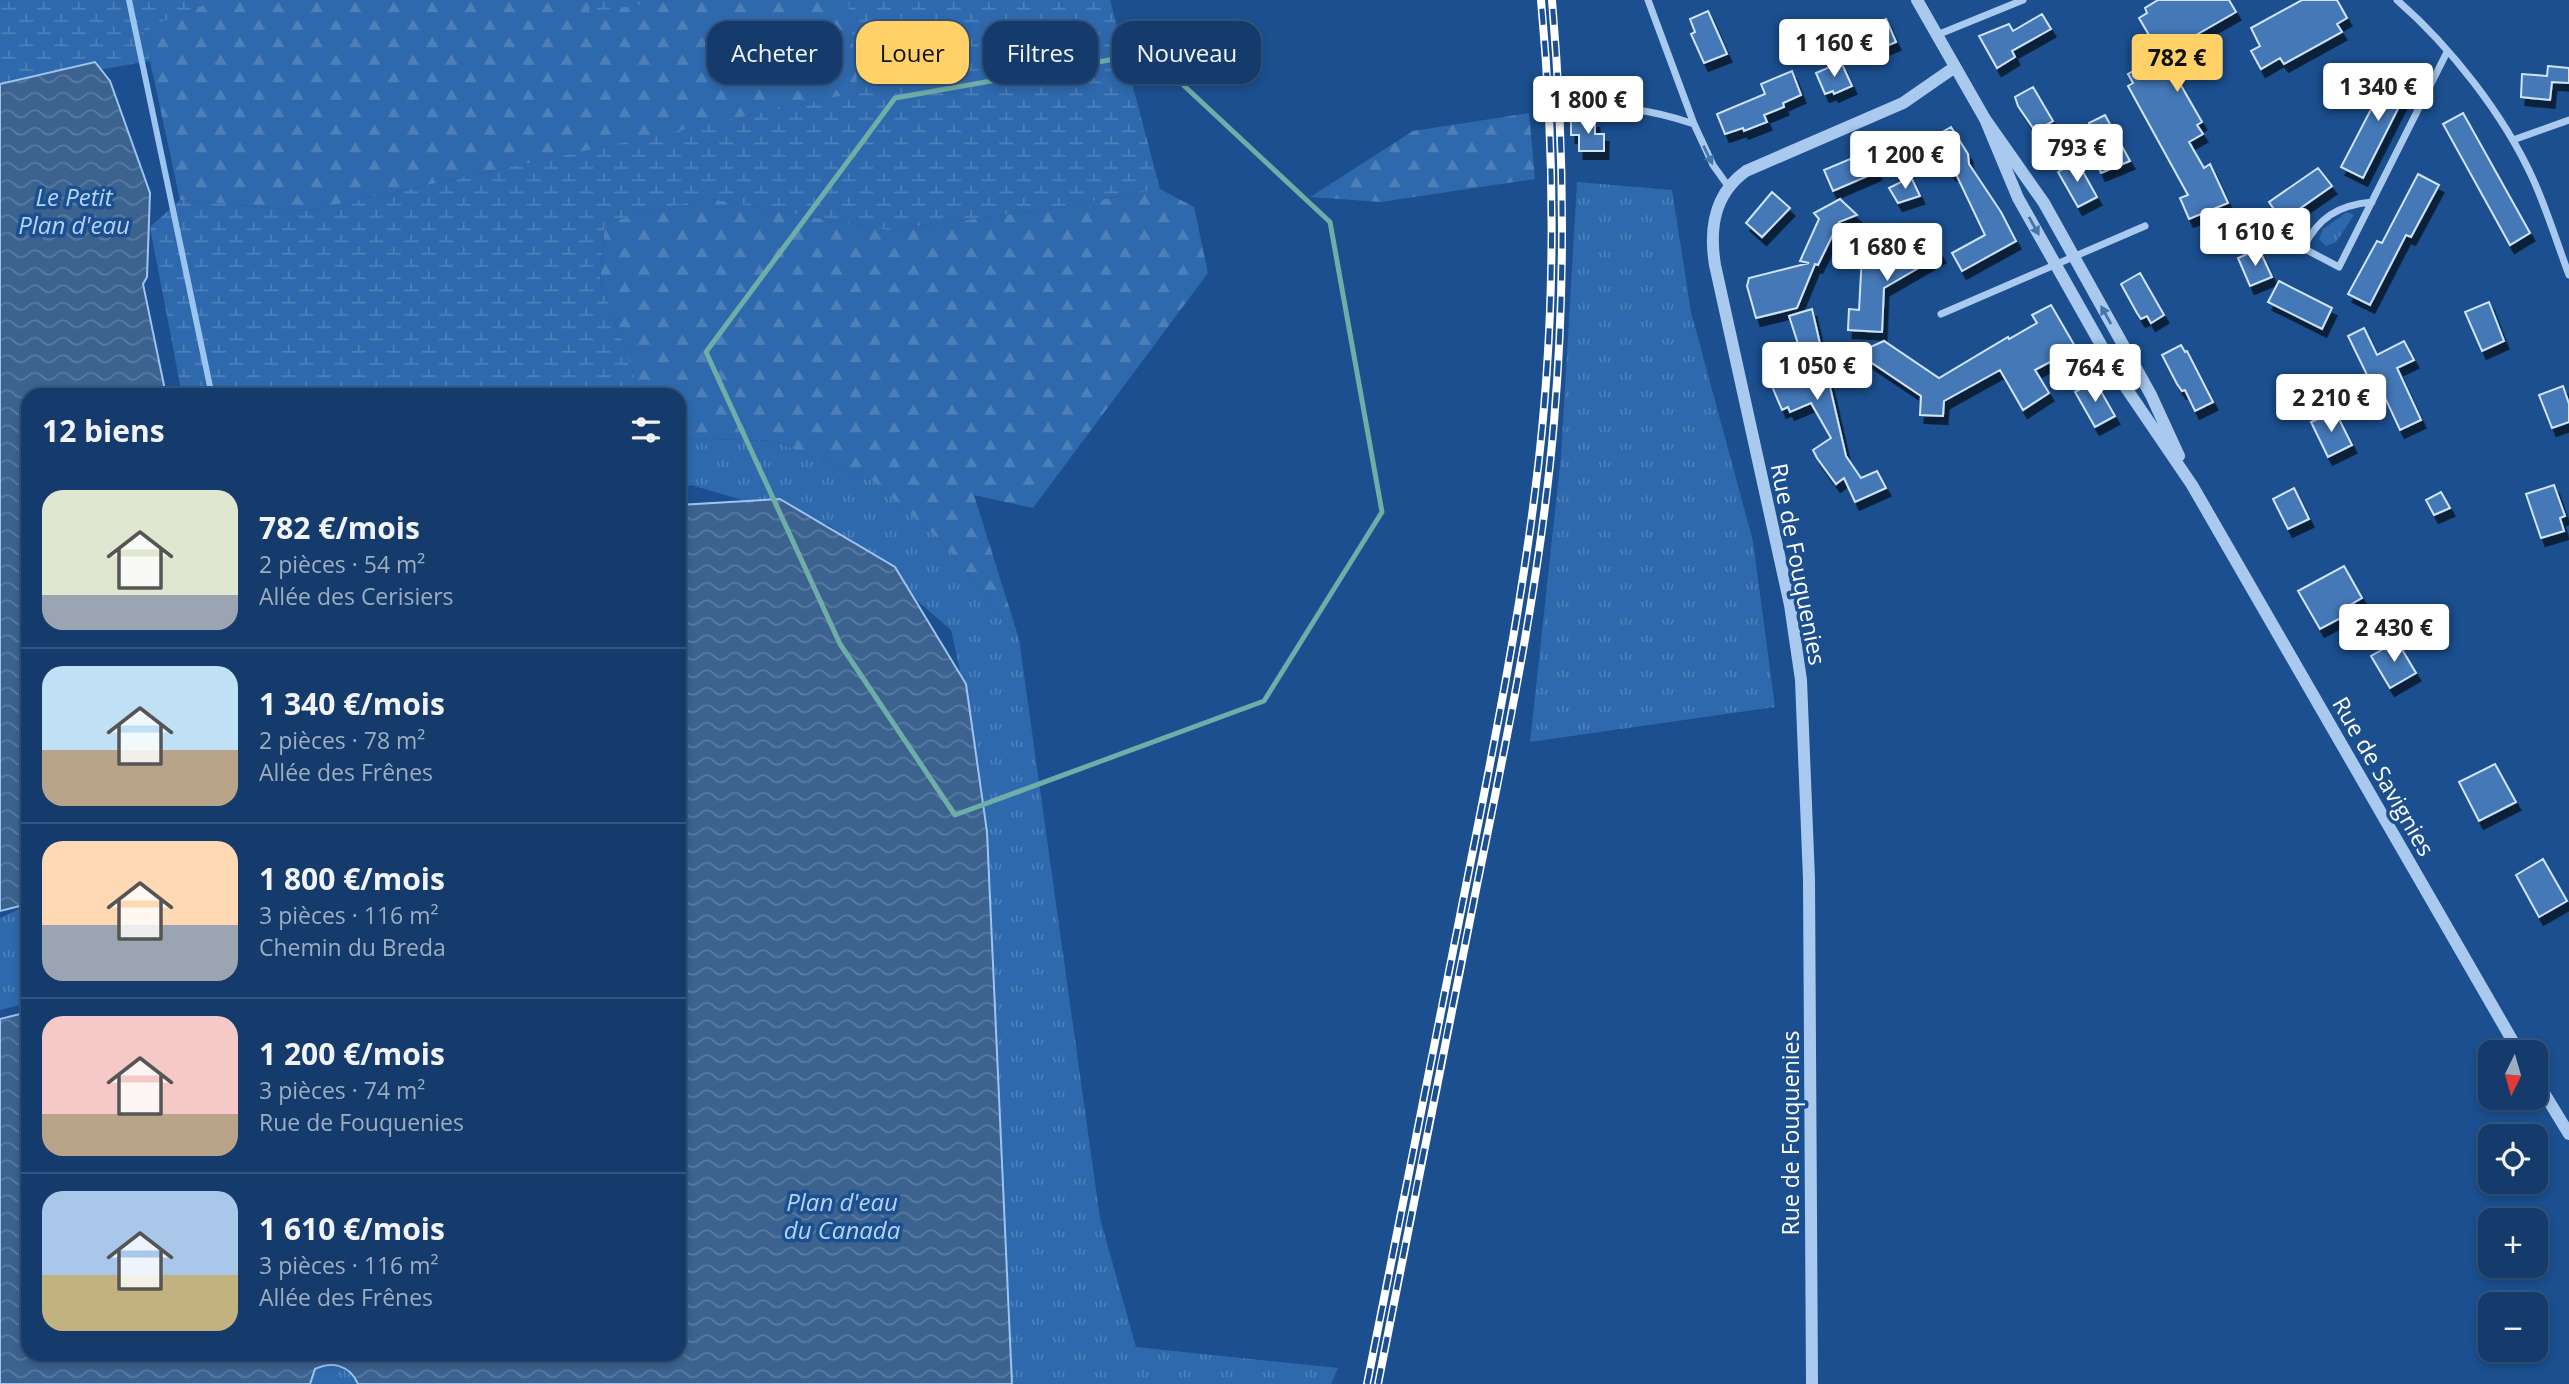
<!DOCTYPE html>
<html lang="fr">
<meta charset="utf-8">
<style>
body{margin:0;font-family:"Open Sans",sans-serif;background:#1d4271;color:#f1f3f6;height:100vh;display:flex;flex-direction:column;font-size:26px;white-space:nowrap}
*{box-sizing:border-box;margin:0}
p{font-size:23px;color:#9dadc1}
.icon{flex:none;width:38px;height:38px;fill:none;stroke:currentColor;stroke-width:2;stroke-linecap:round;stroke-linejoin:round}
.map{position:relative;flex:1;overflow:hidden}
.side{position:absolute;left:21px;top:388px;width:665px;height:973px;display:flex;flex-direction:column;background:#143b6b;border-radius:21px;box-shadow:0 4px 10px #0003,0 0 0 2px #33557e}
.side>*{flex:none}
.guide{position:absolute;left:707px;top:21px;width:665px;height:63px;display:flex;gap:14px}
.needle{width:46px;rotate:185deg}
.controls{position:absolute;left:2478px;top:1040px;display:grid;gap:14px}
.controls a{display:grid;place-items:center;width:70px;height:70px;border-radius:14px;background:#143b6b;box-shadow:0 4px 10px #0003,0 0 0 2px #33557e;font-size:35px}
.price{position:absolute;translate:-50% -60px;padding:0 16px;border-radius:7px;background:#fff;color:#222;font-size:23px;line-height:46px;filter:drop-shadow(0 2px 4px #0008)}
.price::after{content:'';position:absolute;left:50%;top:42px;width:21px;height:16px;margin-left:-10px;background:inherit;clip-path:polygon(0 0,100% 0,50% 100%)}
.price.on{background:#ffd166;color:#111}
ul{padding:0;list-style:none}
li{display:flex;align-items:center;gap:21px;height:175px;padding:0 21px}
li+li{border-top:2px solid #33557e}
li span{display:grid;place-items:center;flex:none;width:196px;height:140px;border-radius:21px;color:#555}
li>.icon{margin-inline-start:auto}
span .icon{width:84px;height:84px;fill:#fffc;stroke-width:1}
li b{font-size:30px}
h2{display:flex;justify-content:space-between;align-items:center;height:84px;padding:0 21px;font-size:30px}
.tag{padding:0 24px;border-radius:21px;background:#143b6b;box-shadow:0 4px 10px #0003,0 0 0 2px #33557e;font-size:24px;line-height:63px}
.tag.on{background:#ffd166;color:#111}
.map>svg:first-child{display:block}
.grass{fill:url(#grass-tufts)}
.forest{fill:url(#forest-firs)}
.wetland{fill:url(#wetland-marsh)}
.water{fill:url(#water-waves);stroke:#9cc4f0;stroke-width:2}
.lines{fill:none;stroke-linecap:round;stroke-linejoin:round}
.stream{stroke:#9cc4f0;stroke-width:6}
.building{fill:#4478b7;stroke:#cfe3fa;stroke-width:2;filter:url(#shadow)}
.minor{stroke:#a9c9ee;stroke-width:7}
.tertiary{stroke:#a9c9ee;stroke-width:12}
.rail-casing{stroke:#fff;stroke-width:8}
.rail{stroke:#1b4f8f;stroke-width:5;stroke-dasharray:16;stroke-linecap:butt}
.oneway{fill:#4674ac}
.marked{fill:none;stroke:#6fada8;stroke-width:5;stroke-linejoin:round}
.labels{text-anchor:middle;dominant-baseline:central;stroke-width:7;stroke-linejoin:round;paint-order:stroke}
.street-label{font-size:23px;fill:#fff;stroke:#1b4f8f}
.water-label{font-size:24px;font-style:italic;fill:#b5d3f5;stroke:#1b4f8f}
</style>
<div class="map">
<svg width="2569" height="1384" viewBox="0 0 2569 1384">
<defs>
<pattern id="grass-tufts" width="24" height="20" patternUnits="userSpaceOnUse" patternTransform="scale(1.75)"><rect width="24" height="20" fill="#2e69ad"/><path d="M3 7l-1-3M5 7V3M7 7l1-3M15 17l-1-3M17 17v-4M19 17l1-3" fill="none" stroke="#4d80b9"/></pattern>
<pattern id="forest-firs" width="22" height="20" patternUnits="userSpaceOnUse" patternTransform="scale(1.75)"><rect width="22" height="20" fill="#2e69ad"/><path d="M5 1l3.5 6h-7zM16 11l3.5 6h-7z" fill="#4d80b9"/></pattern>
<pattern id="wetland-marsh" width="20" height="14" patternUnits="userSpaceOnUse" patternTransform="scale(1.75)"><rect width="20" height="14" fill="#2e69ad"/><path d="M1 5h8M5 5V1M11 12h8M15 12V8" fill="none" stroke="#4d80b9"/></pattern>
<pattern id="water-waves" width="16" height="10" patternUnits="userSpaceOnUse" patternTransform="scale(1.75)"><rect width="16" height="10" fill="#3c6290"/><path d="M0 5q4-4 8 0t8 0" fill="none" stroke="#597aa1"/></pattern>
<filter id="shadow"><feDropShadow dx="4.5" dy="8" stdDeviation="0" flood-color="#0009"/></filter>
</defs>
<rect width="100%" height="100%" fill="#1b4f8f"/>
<path class="grass" d="M1577 182 1672 190 1691 312 1753 541 1775 707 1530 742 1561 456Z
M2347 212 2354 215 2336 242 2326 246 2319 239 2323 229Z
M679 438 774 441 873 481 946 546 1019 639 1100 1218 1136 1347 1338 1368 1331 1384H975L987 1290 973 730 951 630 829 525 691 485 679 489Z
M28 905V1003L0 1010V918Z
M327 1363C341 1366 352 1370 358 1384H310L315 1369Z"/>
<path class="forest" d="M214 0H590V11L676 0H848L859 92 307 211 180 200 143 29Z
M1529 113 1535 179 1381 202 1310 197 1413 131Z
M1160 189 1194 207 1208 273 1033 508 974 495 1019 639 946 546 873 481 774 441 679 438V396L641 395 600 280 605 223 706 198 887 230 1043 210Z"/>
<path class="wetland" d="M0 0H217L143 29 150 61 0 87Z
M590 0H676L589 12Z
M848 0H1110L1160 189 1043 210 887 230 706 198 605 223 600 280 641 395H182L150 227 180 200 307 211 858 92Z"/>
<path class="water" d="M95 62 110 81 150 193 147 277 143 284 166 395 28 396V904L0 911V84Z
M780 499 895 567 966 684 987 832 1012 1384H358C350 1365 332 1361 315 1369L310 1384H0V1019L28 1012V1354H679V505Z"/>
<g class="lines">
<path class="stream" d="M129 0 212 396"/>
</g>
<path class="building" d="M2158 0H2229L2236 12 2163 54 2202 122 2197 125 2203 134 2189 142 2204 168 2210 164 2228 203 2189 219 2180 198 2188 195 2128 86 2133 83 2128 74 2140 67 2134 58 2148 50 2142 40 2149 35 2139 18 2147 13 2145 8Z
M2302 0H2337L2347 18 2337 24 2342 32 2284 64 2280 58 2261 69 2251 51 2260 46 2251 28Z
M1708 11 1727 54 1704 63 1691 34 1695 32 1690 19Z
M2042 14 2051 29 2012 51 2015 57 1997 68 1979 36 2009 24 2013 31Z
M1886 19 1896 42 1868 54 1858 31Z
M1841 62 1852 86 1834 94 1833 91 1825 94 1816 73Z
M2548 66 2569 68V83L2552 82 2550 100 2521 97 2522 74 2547 76Z
M2393 67 2414 77 2363 178 2341 167Z
M1792 71 1801 95 1783 103 1784 107 1764 115 1767 122 1744 131 1743 128 1725 134 1717 114 1765 94 1761 84Z
M2033 87 2053 121 2035 131 2018 106 2015 97Z
M2463 113 2530 233 2510 245 2443 124Z
M2105 115 2130 161 2101 173 2092 152 2099 149 2091 133 2094 132 2089 123Z
M1571 120H1595V134H1604V151H1579V135H1571Z
M1951 127 1968 154 1969 164 2001 212 2016 241 1962 271 1952 253 1985 235 1955 172 1952 173 1947 167 1932 138Z
M1862 154 1864 158 1870 156 1877 172 1833 191 1824 170Z
M2077 161 2097 197 2078 207 2058 172Z
M2318 168 2332 186 2282 221 2269 202Z
M2418 174 2439 185 2411 237 2406 235 2370 305 2348 294 2377 241 2382 243Z
M1911 177 1920 196 1898 203 1889 188Z
M1772 192 1790 208 1762 237 1746 223Z
M1840 199 1857 215 1839 222 1818 265 1815 264 1797 308 1756 318 1747 286 1749 278 1809 263 1800 261 1819 219 1814 213Z
M1929 234 1941 255 1884 288 1882 332 1848 330 1849 309 1859 310 1862 255 1879 266Z
M2259 249 2272 277 2250 286 2238 258Z
M2140 273 2164 315 2151 323 2147 316 2141 319 2137 313 2121 284Z
M2279 281 2332 308 2322 329 2268 302Z
M2489 302 2504 341 2482 351 2465 312Z
M2051 305 2076 348 2035 370 2049 393 2023 410 2000 370 1944 401 1943 416 1920 415 1921 396 1857 353 1884 341 1939 378 2008 337 2009 339 2037 323 2032 315Z
M1812 309 1846 456 1861 478 1877 471 1886 488 1855 502 1844 478 1836 484 1817 458 1813 450 1831 438 1811 403 1790 412 1788 407 1782 410 1766 372 1769 370 1765 362 1799 347 1789 316Z
M2364 328 2377 355 2404 341 2414 360 2397 368 2421 420 2400 430 2376 378 2370 381 2348 336Z
M2181 345 2185 352 2187 351 2213 402 2195 411 2185 390 2182 391 2177 384 2162 355Z
M2095 381 2115 416 2095 427 2075 392Z
M2563 386 2569 404V422L2552 428 2539 395Z
M2335 411 2352 445 2328 457 2311 422Z
M2554 485 2565 516 2560 518 2564 531 2541 538 2526 494Z
M2294 488 2309 519 2288 529 2273 499Z
M2441 492 2450 508 2434 515 2426 500Z
M2344 566 2362 598 2350 605 2354 611 2320 629 2298 591Z
M2397 641 2416 673 2390 688 2371 656Z
M2495 764 2516 802 2479 821 2459 782Z
M2543 859 2567 901 2539 917 2516 875Z"/>
<g class="lines">
<path class="minor" d="M1648 0 1694 124 1713 165 1728 186
M2397 0C2450 46 2504 115 2533 179 2547 210 2557 243 2569 275
M1937 35 2023 0
M1560 107C1608 105 1648 108 1694 124
M2513 140 2569 120
M2372 202C2338 205 2318 218 2303 248L2339 267 2447 52
M1941 314 2145 226"/>
<path class="tertiary" d="M1917 0 1985 119 2044 203 2151 395 2179 456
M1985 119 2018 198 2122 382 2192 485 2519 1052
M2536 1080 2569 1134
M1812 1384 1809 879 1801 680 1790 605 1715 265C1709 228 1714 194 1746 171L1903 103 1955 67"/>
<g class="rail-casing">
<path id="rail" d="M1367 1384C1398 1230 1428 1075 1459 921 1487 779 1517 636 1535 492 1556 329 1556 163 1541 0
M1378 1384C1411 1216 1444 1048 1478 880 1509 728 1541 576 1554 422 1566 281 1564 141 1552 0"/>
</g>
<use href="#rail" class="rail"/>
</g>
<defs><path id="oneway-solid" d="M-6-.8H1V-3.2L6.5 0L1 3.2V.8H-6Z" transform="scale(1.75)"/></defs>
<g class="oneway">
<use href="#oneway-solid" transform="translate(1708 155) rotate(64)"/>
<use href="#oneway-solid" transform="translate(2034 226) rotate(61)"/>
<use href="#oneway-solid" transform="translate(2106 315) rotate(-119)"/>
</g>
<path class="marked" d="M1149 53 1330 222 1382 512 1264 701 955 815 840 644 706 352 895 98Z"/>
<g class="labels">
<g class="street-label">
<text transform="translate(1799 564) rotate(79)">Rue de Fouquenies</text>
<text transform="translate(2384 776) rotate(60)">Rue de Savignies</text>
<text transform="translate(1790 1133) rotate(-90)">Rue de Fouquenies</text>
</g>
<g class="water-label">
<text x="74" y="196">Le Petit<tspan x="74" dy="28">Plan d'eau</tspan></text>
<text x="842" y="1201">Plan d'eau<tspan x="842" dy="28">du Canada</tspan></text>
</g>
</g>
</svg>
<div class="controls">
<a><svg class="needle" viewBox="-14 -14 28 28"><path d="M0-13l5 13h-10z" fill="#e53935"/><path d="M0 13l5-13h-10z" fill="#9dadc1"/></svg></a>
<a><svg class="icon" aria-label="locate" viewBox="0 0 24 24"><circle cx="12" cy="12" r="6"/><path d="M12 2v4M12 18v4M2 12h4M18 12h4"/></svg></a>
<a>+</a>
<a>−</a>
</div>
<b class="price" style="left:1834px;top:79px">1 160 €</b>
<b class="price on" style="left:2177px;top:94px">782 €</b>
<b class="price" style="left:2378px;top:123px">1 340 €</b>
<b class="price" style="left:1588px;top:136px">1 800 €</b>
<b class="price" style="left:2077px;top:184px">793 €</b>
<b class="price" style="left:1905px;top:191px">1 200 €</b>
<b class="price" style="left:2255px;top:268px">1 610 €</b>
<b class="price" style="left:1887px;top:283px">1 680 €</b>
<b class="price" style="left:1817px;top:402px">1 050 €</b>
<b class="price" style="left:2095px;top:404px">764 €</b>
<b class="price" style="left:2331px;top:434px">2 210 €</b>
<b class="price" style="left:2394px;top:664px">2 430 €</b>
<div class="guide">
<a class="tag">Acheter</a>
<a class="tag on">Louer</a>
<a class="tag">Filtres</a>
<a class="tag">Nouveau</a>
</div>
<section class="side">
<h2>12 biens<svg class="icon" aria-label="filters" viewBox="0 0 24 24"><path d="M4 7h16M4 17h16"/><circle cx="9" cy="7" r="2"/><circle cx="15" cy="17" r="2"/></svg></h2>
<ul>
<li><span style="background:linear-gradient(#dfe7d0 75%,#9aa5b1 0)"><svg class="icon" aria-label="home" viewBox="0 0 24 24"><path d="M3 11l9-7 9 7M6 9v11h12V9"/></svg></span><div><b>782 €/mois</b><p>2 pièces · 54 m²</p><p>Allée des Cerisiers</p></div></li>
<li><span style="background:linear-gradient(#bfe0f5 60%,#b9a48a 0)"><svg class="icon" aria-label="home" viewBox="0 0 24 24"><path d="M3 11l9-7 9 7M6 9v11h12V9"/></svg></span><div><b>1 340 €/mois</b><p>2 pièces · 78 m²</p><p>Allée des Frênes</p></div></li>
<li><span style="background:linear-gradient(#ffd9b3 60%,#9aa5b1 0)"><svg class="icon" aria-label="home" viewBox="0 0 24 24"><path d="M3 11l9-7 9 7M6 9v11h12V9"/></svg></span><div><b>1 800 €/mois</b><p>3 pièces · 116 m²</p><p>Chemin du Breda</p></div></li>
<li><span style="background:linear-gradient(#f6c9c9 70%,#b9a48a 0)"><svg class="icon" aria-label="home" viewBox="0 0 24 24"><path d="M3 11l9-7 9 7M6 9v11h12V9"/></svg></span><div><b>1 200 €/mois</b><p>3 pièces · 74 m²</p><p>Rue de Fouquenies</p></div></li>
<li><span style="background:linear-gradient(#a9c7e8 60%,#c2b280 0)"><svg class="icon" aria-label="home" viewBox="0 0 24 24"><path d="M3 11l9-7 9 7M6 9v11h12V9"/></svg></span><div><b>1 610 €/mois</b><p>3 pièces · 116 m²</p><p>Allée des Frênes</p></div></li>
</ul>
</section>
</div>
